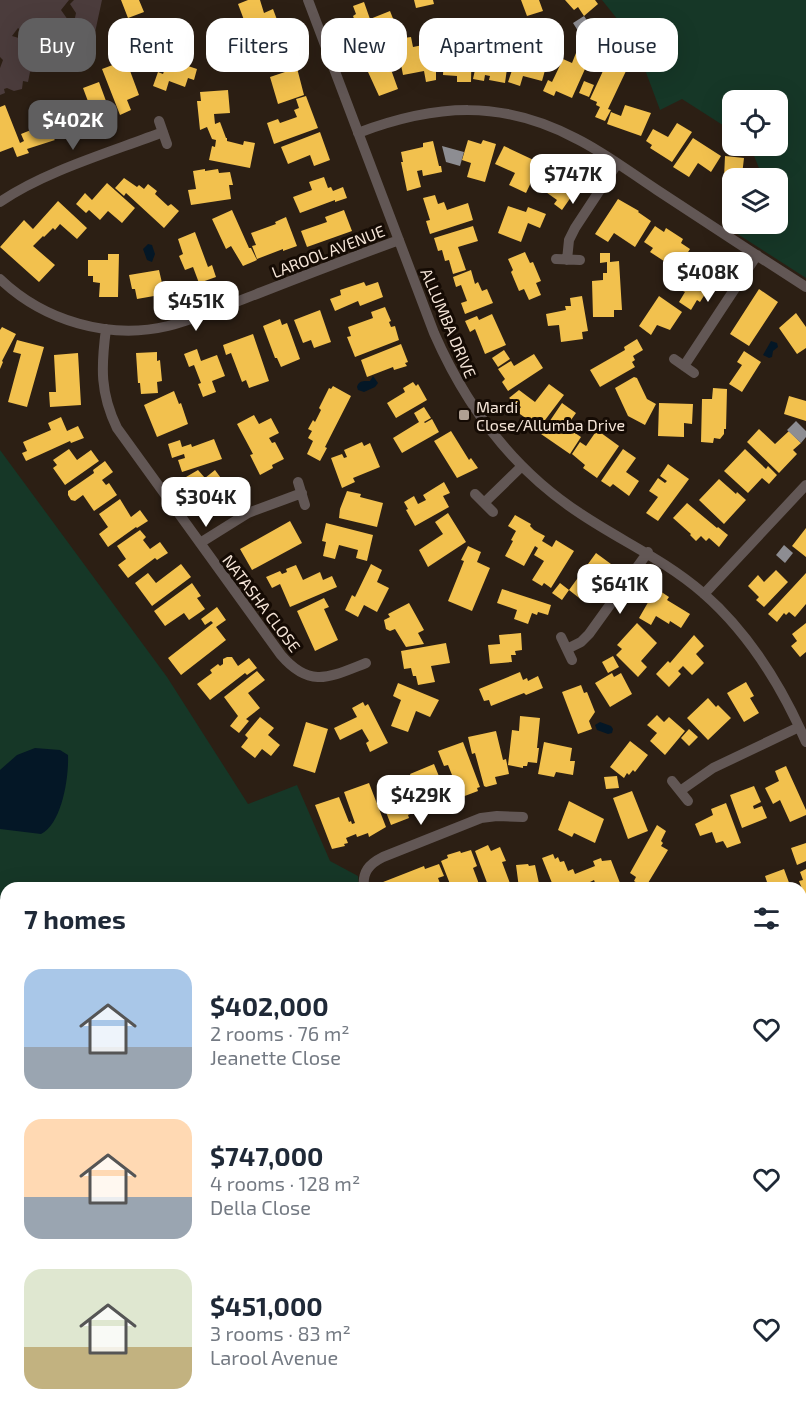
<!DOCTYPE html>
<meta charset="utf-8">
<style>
body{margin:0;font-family:"Exo 2",sans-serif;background:#f6f6f7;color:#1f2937;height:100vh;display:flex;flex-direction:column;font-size:22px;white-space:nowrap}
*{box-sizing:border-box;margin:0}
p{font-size:20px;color:#747a83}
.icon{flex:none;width:33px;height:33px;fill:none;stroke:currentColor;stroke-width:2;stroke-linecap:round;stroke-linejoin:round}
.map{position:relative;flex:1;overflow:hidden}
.sheet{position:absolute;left:0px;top:882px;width:807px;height:536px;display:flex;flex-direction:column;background:#fff;border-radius:18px 18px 0 0;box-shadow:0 6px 24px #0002}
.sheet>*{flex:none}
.top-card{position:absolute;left:18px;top:18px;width:771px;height:54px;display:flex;gap:12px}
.controls{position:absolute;left:722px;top:90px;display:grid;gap:12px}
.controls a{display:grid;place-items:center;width:66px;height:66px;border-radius:12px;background:#fff;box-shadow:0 6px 24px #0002;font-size:30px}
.price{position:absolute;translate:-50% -51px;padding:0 14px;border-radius:12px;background:#fff;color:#222;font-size:20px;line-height:39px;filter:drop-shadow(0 2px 3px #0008)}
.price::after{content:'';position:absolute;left:50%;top:36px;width:18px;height:14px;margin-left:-9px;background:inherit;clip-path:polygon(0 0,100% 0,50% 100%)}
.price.on{background:#605f60;color:#fff}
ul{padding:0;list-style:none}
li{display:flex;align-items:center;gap:18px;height:150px;padding:0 24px}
li span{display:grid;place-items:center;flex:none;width:168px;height:120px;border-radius:18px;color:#555}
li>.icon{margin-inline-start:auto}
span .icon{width:72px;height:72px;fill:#fffc;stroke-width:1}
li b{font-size:26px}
h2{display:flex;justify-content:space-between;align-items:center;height:72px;padding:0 24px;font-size:26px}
.pill{padding:0 21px;border-radius:18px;background:#fff;box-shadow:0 6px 24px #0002;font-size:21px;line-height:54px}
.pill.on{background:#605f60;color:#fff}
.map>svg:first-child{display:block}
.green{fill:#163727}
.water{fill:#041726}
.homes{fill:#f2c14e}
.industry{fill:#8d8d92}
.building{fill:#4b3c3c;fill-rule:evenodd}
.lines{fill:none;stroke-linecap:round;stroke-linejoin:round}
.minor{stroke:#625755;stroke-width:10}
.poi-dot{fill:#afa093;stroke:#150b04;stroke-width:2}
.labels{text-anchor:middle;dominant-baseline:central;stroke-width:6;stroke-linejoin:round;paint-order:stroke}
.street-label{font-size:16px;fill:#f5e5d8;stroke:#150b04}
.poi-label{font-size:16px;fill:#f5e5d8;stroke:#150b04;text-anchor:start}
</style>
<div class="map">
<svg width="806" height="1417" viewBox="0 0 806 1417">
<rect width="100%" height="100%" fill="#2c1f14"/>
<path class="green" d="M602 0H806V278L733 231 738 224H777V178H763L750 146H777V100H732V131L682 99 660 110 634 40Z
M0 450 167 677 248 804 297 785 330 861 358 876 359 888H6V966L0 950Z
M801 1332 806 1345V1379L801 1366Z
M378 1412H732L737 1417H386Z"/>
<path class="water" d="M148 244 152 245 155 254 152 262 147 260 143 249Z
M771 341 777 343 778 347 773 351 772 357 769 358 763 355Z
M373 376 378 383 375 387 364 392 358 390 357 387C359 380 364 381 370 381Z
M600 722 611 726 613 729 612 733 608 734 597 730 595 725Z
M35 748 60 750 68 755C69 777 62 824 41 834L0 829V770L17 755Z"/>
<path class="homes" d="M121 0H139L144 12 128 18Z
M248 0H260L264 13 273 9 279 25 250 36 238 4Z
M414 0H433L434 4 416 8Z
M521 0H539L543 11 527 16Z
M565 0H595L598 4 584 16 578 7 574 10Z
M364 2 370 19 390 11 396 26 357 41 352 28 357 26 353 16 356 14 353 6Z
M619 25 628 34 617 44 609 34Z
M490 33 501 34 500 38 511 40 505 83 489 80 490 76 485 75 484 81 473 79 476 65 484 67Z
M286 34 295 58 262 71 256 55 272 49 269 40Z
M458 35H472L471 82H457V76L443 75 444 56H453V44H458Z
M411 37 413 47 428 44 432 68 436 67V80L426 82 424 71 403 75 396 39Z
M533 44 551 49 542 81 523 76 520 86 508 82 520 47 531 50Z
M173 48 185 53 182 64 197 69 194 80 188 78 185 87 169 81 166 91 153 86 158 72 163 74Z
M385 53 398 89 379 96 363 61Z
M576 53 589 60 572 98 556 91 554 96 543 91 548 80 552 82 563 59 572 63Z
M609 58 621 63 619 68 626 71 608 109 611 110 605 121 595 117 600 107 596 105 597 102 590 99Z
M126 60 139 95 127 100 131 110 120 115 102 69Z
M297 68 304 95 278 104 270 77Z
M584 81 594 85 589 97 579 93Z
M99 82 106 101 103 102 110 122 97 127 95 122 84 126 82 119 71 124 67 113 89 104 83 88Z
M228 90 230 113 214 114 215 124 220 122 226 138H227V141L243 145 244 141 255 143 250 168 209 160 212 146 215 147 216 140 212 139 207 127 200 130 197 101H201L200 92Z
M306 96 318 128 274 144 267 123 278 119 280 123 297 117 294 110 299 108 296 99Z
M5 105 20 143 24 141 21 134 63 117 69 133 54 139 55 140 27 149 29 153 17 157 13 147 0 152V107Z
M625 105 651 113 641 136 607 124 611 112 621 116Z
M677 123 692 132 672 162 650 148 652 145 646 141 653 129 668 137Z
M320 132 330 160 314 166 310 155 288 164 281 147Z
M693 138 721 156 711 172 698 163 689 177 673 167Z
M468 140 481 144 483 140 496 144 485 182 467 177 471 163 462 160Z
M433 141 439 166H441L442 172 423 176 422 170 417 171 421 187 407 191 401 162H403L401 152 423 147V143Z
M504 146 540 163 526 193 509 185 515 173 495 164Z
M725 156 744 158 742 175H747L746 178H732V201L723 200Z
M205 169V171L218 169 219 173 230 172 233 185H229L231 199 191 205 188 190 196 189 193 171Z
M567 171 573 176 577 171 585 177 562 210 554 204 557 200 543 190 550 180 558 185Z
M324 177 328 188 331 187 333 191 343 187 347 198 335 202V200L300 213 293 197 312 190 309 182Z
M124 178 137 187 139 185 144 189 148 184 157 191 155 194 168 206 171 204 179 211 164 228 126 193 124 196 115 188Z
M107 183 135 208 122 223 108 211 100 220 89 210 86 213 76 204 85 193 92 200Z
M435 195 438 204 444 202 447 210 468 203 473 220 430 234 426 221 430 220 423 198Z
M618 199 639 211 638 212 651 221 635 247 614 233 608 242 595 234Z
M58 201 87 228 77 239 60 224 55 230 53 228 44 237 43 236 33 246 55 265 39 282 0 247 24 220 33 229Z
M508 206 526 212 528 207 546 214 540 228 528 223 521 242 498 233Z
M232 210 249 248H251L257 260 243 266 231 246 226 249 212 219Z
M344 210 352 231 307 247 301 231 327 222 325 217Z
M286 217 297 246 283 251V249L257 259 252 246 256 245 251 233 276 224 275 222Z
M473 226 478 241 458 247 466 270 453 274 449 260 445 261 442 250 438 251 434 238Z
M655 226 664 232 666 228 683 239 681 243 690 249 681 263 671 257 667 263 650 252 653 248 644 242Z
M195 232 208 267 212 265 216 277 199 283 193 267 185 270 179 256 183 254 178 239Z
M525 252 530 263 533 262 541 281 536 283 541 295 529 300 524 289 519 291 511 272 513 270 508 259Z
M600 253H610V262L619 261 622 310H614V317H593L592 281 603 280V273H607V262L600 263Z
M108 254H119L118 297H99L100 283 93 282V276H88V260H108Z
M704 258 721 269 700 302 697 300 691 310 679 302 685 292 683 291Z
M159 270 162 283 168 281 171 293 137 299 135 289H132L129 275Z
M471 270 475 284 478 282 482 291 487 289 493 303 465 314 461 303 467 301 461 285 456 287 453 277Z
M364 282 366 286 378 282 383 297 360 306 358 301 335 311 330 299 341 295 340 290Z
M759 289 778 302 749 346 730 334Z
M582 296 588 331 582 332 583 339 561 342 559 325 548 326 546 314 566 310 565 306H571L570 298Z
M659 296 682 312 670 330 657 325 651 335 639 326Z
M385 307 391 321 389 322 391 327 395 326 399 340 355 357 347 337 351 336 348 327 373 318 371 312Z
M320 310 331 342 314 348 311 340 303 343 294 320Z
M796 313 806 327V348L797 354 779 328Z
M492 314 506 345 485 354 475 329 470 332 465 321 477 316 479 320Z
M280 319 282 325 287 323 300 359 281 367 277 358H275L263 326Z
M2 327 16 334 2 361 3 362 0 369V330Z
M253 334 269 381 249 388 246 380 242 382 231 353 226 355 223 345Z
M637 339 643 350 633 356 635 360 632 362 635 367 600 387 590 370 625 350 624 347Z
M17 340 44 347 27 407 8 402 21 354 13 352Z
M401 344 408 362 405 363 407 366 394 370 393 367 367 377 361 360Z
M197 349 201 361 217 355 225 376 212 381 216 392 203 397 198 384 201 383 194 365 189 367 184 354Z
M504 350 510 359 498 367 492 358Z
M744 351 761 362 742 392 729 384 742 365 737 362Z
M157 352V361L160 360 162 381 157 382 158 393 141 394 140 383H138L136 353Z
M78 353 81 405 50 407 49 392H56L54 355Z
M534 354 543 368 508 391 502 382 505 379 498 369 511 361 514 366Z
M634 377 637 378 647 399 656 404 645 425 628 416 615 388Z
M413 382 416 386 418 384 427 400 396 418 387 403 405 392 403 388Z
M549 384 564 395 536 432 524 423 527 419 517 412 521 407 509 398 519 390 535 402Z
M333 386 351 396 325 447 327 448 320 461 307 454 313 441 308 438 312 431 308 429 313 420 315 422 321 410 319 408 329 388 331 389Z
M713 388 727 389 726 429H724V434L720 439 714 438 713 443 701 442 702 399H712Z
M174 391 179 404 181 403 188 424 157 437 144 405Z
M789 396 806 401V421L784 414Z
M562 403 576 413 566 427 581 437 570 454 541 434Z
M659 403 693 404 692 424 684 423V437L658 436Z
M424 407 431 418 424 422 425 423 432 419 439 432 402 453 393 438 419 422 414 413Z
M254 415 259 424 271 418 279 433 269 438 272 443 275 442 284 459 272 465 273 468 260 475 250 455 253 454 237 424Z
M61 417 67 431 78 426 84 438 71 443 70 441 26 461 22 453 27 451 23 442 51 430 48 423Z
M759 429 775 444 789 431 801 443 793 450 797 454 779 473 747 442Z
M597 430 619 446 597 478 583 468 585 465 572 454 580 442 586 446Z
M451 431 469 460 471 458 478 468 457 478 434 441Z
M214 439 222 459 182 472 178 460 185 458 184 454 172 458 168 444 180 440 182 447 191 444 192 447Z
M362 442 364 446 370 443 380 467 353 478 355 482 342 488 331 458 342 454 344 458 347 457 344 450Z
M69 449 77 460 91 450 99 461 65 485 53 468 57 465 53 460Z
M623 449 636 458 626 472 639 481 629 496 613 484 610 487 601 481Z
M745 449 766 469 768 466 777 475 769 484 762 478 748 493 724 471Z
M105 461 113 472 102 480 106 485 109 483 117 495 94 511 83 495 75 501 71 500 68 495V491L94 473 93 470Z
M668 464 689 479 658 521 646 513 658 497 649 491 658 478 665 483 667 481 660 476Z
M198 470 205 478 215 470 226 485 232 480 240 491 218 506 202 483 194 489 186 477Z
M719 479 736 494 737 492 746 500 724 524 699 500Z
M444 482 450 493 443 496 449 507 415 526 406 510 408 509 404 502 414 496 418 504 426 500 423 495Z
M347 491 361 494 360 497 383 503 377 527 339 518 340 509Z
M120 499 131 517 140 510 148 521 137 528 136 527 108 547 99 534 108 527 99 514Z
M687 503 717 528 718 527 728 535 719 547 709 538 706 541 701 536 696 541 690 535 691 534 673 518Z
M448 513 466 542 428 567 419 550 443 534 435 522Z
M515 515 531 524 530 526 534 530 545 536 542 541 552 547 556 540 574 551 551 588 544 583 542 586 532 580 544 561 534 555 538 548 535 546 524 566 505 556 513 541 511 540 516 531 508 526Z
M290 521 302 543 252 570 240 549Z
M326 523 373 535 367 561 356 558 358 550 339 545 335 559 323 556 326 542 322 541Z
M806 528V557L792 546Z
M140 530 146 537 143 540 150 549 160 542 168 553 157 560 155 558 128 578 118 565 126 559 117 546Z
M468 546 481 552 477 562 490 568 472 611 448 601 464 561 461 560Z
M596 553 611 564 583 601 569 590 562 600 552 593 560 583 569 590Z
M181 564 191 577 152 606 135 583 148 573 156 583Z
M371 564 382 570 377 582 389 588 377 612 364 605 358 617 345 610 352 595 355 597Z
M296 565 303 580 320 572 323 580 332 576 337 587 290 607 280 584 272 588 266 577 280 571 282 574 287 572 286 569Z
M776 570 788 582 764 607 756 600 759 597 748 586 758 575 764 582Z
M806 573V604L795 617 789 612 786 615 784 613 777 622 768 614Z
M192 583 201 596 197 598 205 609 189 620 184 613 165 626 154 611Z
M502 589 551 605 548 615 538 612 537 615 532 613 528 624 514 619 517 610 497 603Z
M660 591 669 597 667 600 690 614 681 628 670 621 669 624 656 616 651 625 639 618 654 592 658 595Z
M324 598 329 607 324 609 338 640 315 651 297 611Z
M409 603 424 630 418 633 424 644 406 647 395 629 390 631 386 629 384 620 390 617 388 614Z
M217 607 226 620 216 627 226 640 181 675 168 658 213 623 211 621 205 625 201 619Z
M637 623 657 643 641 661 647 667 638 677 616 655 622 649 617 645Z
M806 623V652L800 657 791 646 797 641 792 634Z
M521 633 522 650 515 651 516 655H511L512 662 490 664 488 645 500 644 499 635Z
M694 635 704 646 696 654 704 663 692 675 683 666 678 671 681 674 669 687 656 674 668 661 670 663Z
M446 643 450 663 431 666 435 682 418 685 416 676H413L411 668 404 669 401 651Z
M613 656 619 667 608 673 602 662Z
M227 657H232L238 666 249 658 257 668 247 675 245 673 210 700 197 684 212 673 210 670 218 664 220 666 223 664V659Z
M257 671 265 680 248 693 260 708 246 719 249 721 239 733 230 726 238 716 224 697Z
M520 672 523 680 527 678 528 681 538 676 543 688 526 695 524 693 491 706 489 700 484 701 479 689Z
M612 673 614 677 621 673 632 694 610 707 595 683Z
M746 682 754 696 750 698 759 713 744 722 727 693Z
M398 683 439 700 430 717 416 711 408 732 391 726 401 700 393 696Z
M581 685 584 693 587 692 595 712 589 721 592 729 578 734 562 692Z
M708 698 716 707 718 705 731 718 708 740 687 718Z
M363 702 365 706 368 704 388 743 370 752 366 743 369 741 362 729 340 740 334 728 357 717 352 708Z
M657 715 664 722 669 717 685 731 665 755 650 741 657 733 647 725Z
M520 716 540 718 537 748H539L537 763 528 762 527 766H523V768L508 765 512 730 519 731Z
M260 717 274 728 268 735 280 745 271 756 262 749 255 758 241 747 248 738 245 735Z
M306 722 328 729 315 773 293 766Z
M689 729 698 737 689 746 681 738Z
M496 731 503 760 506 759 509 774 495 777 497 784 486 787 484 786 475 753 472 754 468 737Z
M630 741 648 755 635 772 633 770 629 775 627 773 624 778 610 767Z
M463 742 480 787 477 788 478 791 462 797 461 794 451 798 446 785 450 784 447 776 452 775 448 765 444 766 438 751Z
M544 742 572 748 570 761H575L573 775 556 772 554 777 538 774Z
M434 764 449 801 431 810 428 803 417 807 413 794 417 792 410 774Z
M786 766 806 810V815L790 822 780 800 773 804 765 788 779 781 775 771Z
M617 776 619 788 606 789 604 777Z
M402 777 415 812 408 815 409 818 391 825 386 812 389 811 380 785Z
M369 783 386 827 369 837 368 833 357 837 356 834 346 838 348 843 344 844 345 846 332 849 315 805 339 797 349 822 351 821 352 824 355 823 344 792Z
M754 786 761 802 753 806 754 809 762 806 767 818 742 828 730 795Z
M632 791 648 831 628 839 613 798Z
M569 801 604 819 595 843 574 833 572 837 558 830Z
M726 803 741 843 727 848 723 841 716 843 712 832 700 836 695 824 713 815 711 809Z
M657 825 666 831 661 841 663 843 661 846 668 850 645 888 634 881 636 877 630 873Z
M806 843V861L797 865 791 848Z
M488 845 491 851 500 847 506 861 502 862 511 886 506 888H489L475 851Z
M471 850 477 866 473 868 479 884 482 883 484 888H453L451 884H450L441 861 448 858 447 855 460 851 461 853Z
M553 854 555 859 558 857 560 862 564 861 568 871 573 869 575 874 595 866 593 861 601 858 602 861 611 860 622 888H597L594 880 590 882 592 888H554L542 858Z
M439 864 444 876 438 878 441 886 435 888H400L399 886 380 888 378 884 424 866 425 869Z
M528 864 529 866 535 865 540 888H519L516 865Z
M784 869 791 888H769L765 876Z
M806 869V899L799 881 803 880 800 872Z
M0 984 4 993 1 994 4 1002 6 1001V1013L0 1015Z
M806 1082V1128L801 1116V1086Z
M0 1198 6 1213V1227L0 1229Z
M801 1238 806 1251 802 1254 805 1262 801 1263Z
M6 1326V1357L0 1347V1329Z
M6 1358V1364L0 1368V1360Z
M6 1371V1412H20L22 1417 39 1412H48L51 1417H5L3 1412 0 1413V1373Z
M132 1412H155L157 1417H134Z
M173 1412H193L195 1417H176Z
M209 1412H229L224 1415 225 1417H213Z"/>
<path class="industry" d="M584 16 591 26 580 34 573 23Z
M442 146 464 152 460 166 446 162Z
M796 421 806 431V437L801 443 787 430Z
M784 545 793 553 785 563 776 555Z"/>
<path class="building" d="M0 0H69L61 10 73 27 76 13 70 4 74 0H102L91 51 79 58 75 52 58 62 60 65 51 69 30 72 28 82 23 81 22 89 14 91 7 88 4 89 5 93 0 95V68L3 60 0 57ZM50 18 59 33 46 40 37 39 36 43 12 36 18 28 22 31 37 30 46 19 48 20Z
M112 39a8 8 0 1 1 16 0a8 8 0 1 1-16 0Z"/>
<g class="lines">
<path class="minor" d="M308 0 434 333C466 406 513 470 581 514 623 542 665 560 703 593 750 634 782 687 806 742
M159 121 167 144
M358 133C435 104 502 99 577 139 605 153 631 173 657 190 707 223 756 255 806 287
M0 202C45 171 111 152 163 132
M556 259 580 260
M567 260 569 240 575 228 617 164
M0 279C44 321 109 340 168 326 200 318 232 303 262 292 308 274 353 257 399 240
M106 329C101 367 100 393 117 428L281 655C310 689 330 677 366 663
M674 359 694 373
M684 366 757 255
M298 482 305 505
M475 494 493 512
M484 503 522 466
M200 543 248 513 302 493
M704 594 806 485
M561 637 572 660
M567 649 581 642 589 634 648 552
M672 781 688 801
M680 791 713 768 799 727
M364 888C362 872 369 864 383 857L481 818 497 816 523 817
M801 940 806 938
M801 1176 806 1174
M0 1257 6 1255
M279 1417C296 1411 361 1409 377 1417"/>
</g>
<rect class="poi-dot" x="458" y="409" width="12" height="12" rx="3"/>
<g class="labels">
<g class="street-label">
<text transform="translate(328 251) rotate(-21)">LAROOL AVENUE</text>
<text transform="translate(449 323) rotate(67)">ALLUMBA DRIVE</text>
<text transform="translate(262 603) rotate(53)">NATASHA CLOSE</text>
</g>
<g class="poi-label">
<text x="476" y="406">Mardi<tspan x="476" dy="18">Close/Allumba Drive</tspan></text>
</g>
</g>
</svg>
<div class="controls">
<a><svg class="icon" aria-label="locate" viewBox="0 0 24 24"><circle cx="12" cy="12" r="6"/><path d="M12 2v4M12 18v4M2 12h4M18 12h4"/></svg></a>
<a><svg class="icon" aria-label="layers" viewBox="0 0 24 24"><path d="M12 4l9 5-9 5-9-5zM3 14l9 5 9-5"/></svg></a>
</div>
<b class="price on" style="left:73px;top:151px">$402K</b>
<b class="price" style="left:573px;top:205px">$747K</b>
<b class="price" style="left:708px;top:303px">$408K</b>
<b class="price" style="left:196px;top:332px">$451K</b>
<b class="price" style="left:206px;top:528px">$304K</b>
<b class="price" style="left:620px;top:615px">$641K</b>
<b class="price" style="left:421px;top:826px">$429K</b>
<div class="top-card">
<a class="pill on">Buy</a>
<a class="pill">Rent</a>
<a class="pill">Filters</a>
<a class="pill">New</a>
<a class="pill">Apartment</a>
<a class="pill">House</a>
</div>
<section class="sheet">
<h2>7 homes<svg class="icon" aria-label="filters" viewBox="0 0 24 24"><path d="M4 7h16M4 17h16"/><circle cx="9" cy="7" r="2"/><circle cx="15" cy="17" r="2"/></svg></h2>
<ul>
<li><span style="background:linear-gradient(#a9c7e8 65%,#9aa5b1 0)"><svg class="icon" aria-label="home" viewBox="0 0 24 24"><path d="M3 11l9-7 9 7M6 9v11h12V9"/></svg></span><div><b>$402,000</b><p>2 rooms · 76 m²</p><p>Jeanette Close</p></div><svg class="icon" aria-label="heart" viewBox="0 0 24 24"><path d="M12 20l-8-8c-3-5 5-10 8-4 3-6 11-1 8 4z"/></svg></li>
<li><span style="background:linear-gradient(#ffd9b3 65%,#9aa5b1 0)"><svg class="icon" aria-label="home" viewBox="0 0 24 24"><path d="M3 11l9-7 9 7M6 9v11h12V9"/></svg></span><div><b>$747,000</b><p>4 rooms · 128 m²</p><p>Della Close</p></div><svg class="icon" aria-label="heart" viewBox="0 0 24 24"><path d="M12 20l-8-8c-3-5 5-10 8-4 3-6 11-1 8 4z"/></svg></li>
<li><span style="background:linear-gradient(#dfe7d0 65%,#c2b280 0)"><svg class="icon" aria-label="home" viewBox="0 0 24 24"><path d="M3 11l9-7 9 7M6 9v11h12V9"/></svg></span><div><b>$451,000</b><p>3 rooms · 83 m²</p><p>Larool Avenue</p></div><svg class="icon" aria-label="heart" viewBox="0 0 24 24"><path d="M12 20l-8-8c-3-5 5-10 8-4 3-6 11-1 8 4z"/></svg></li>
</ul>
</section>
</div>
